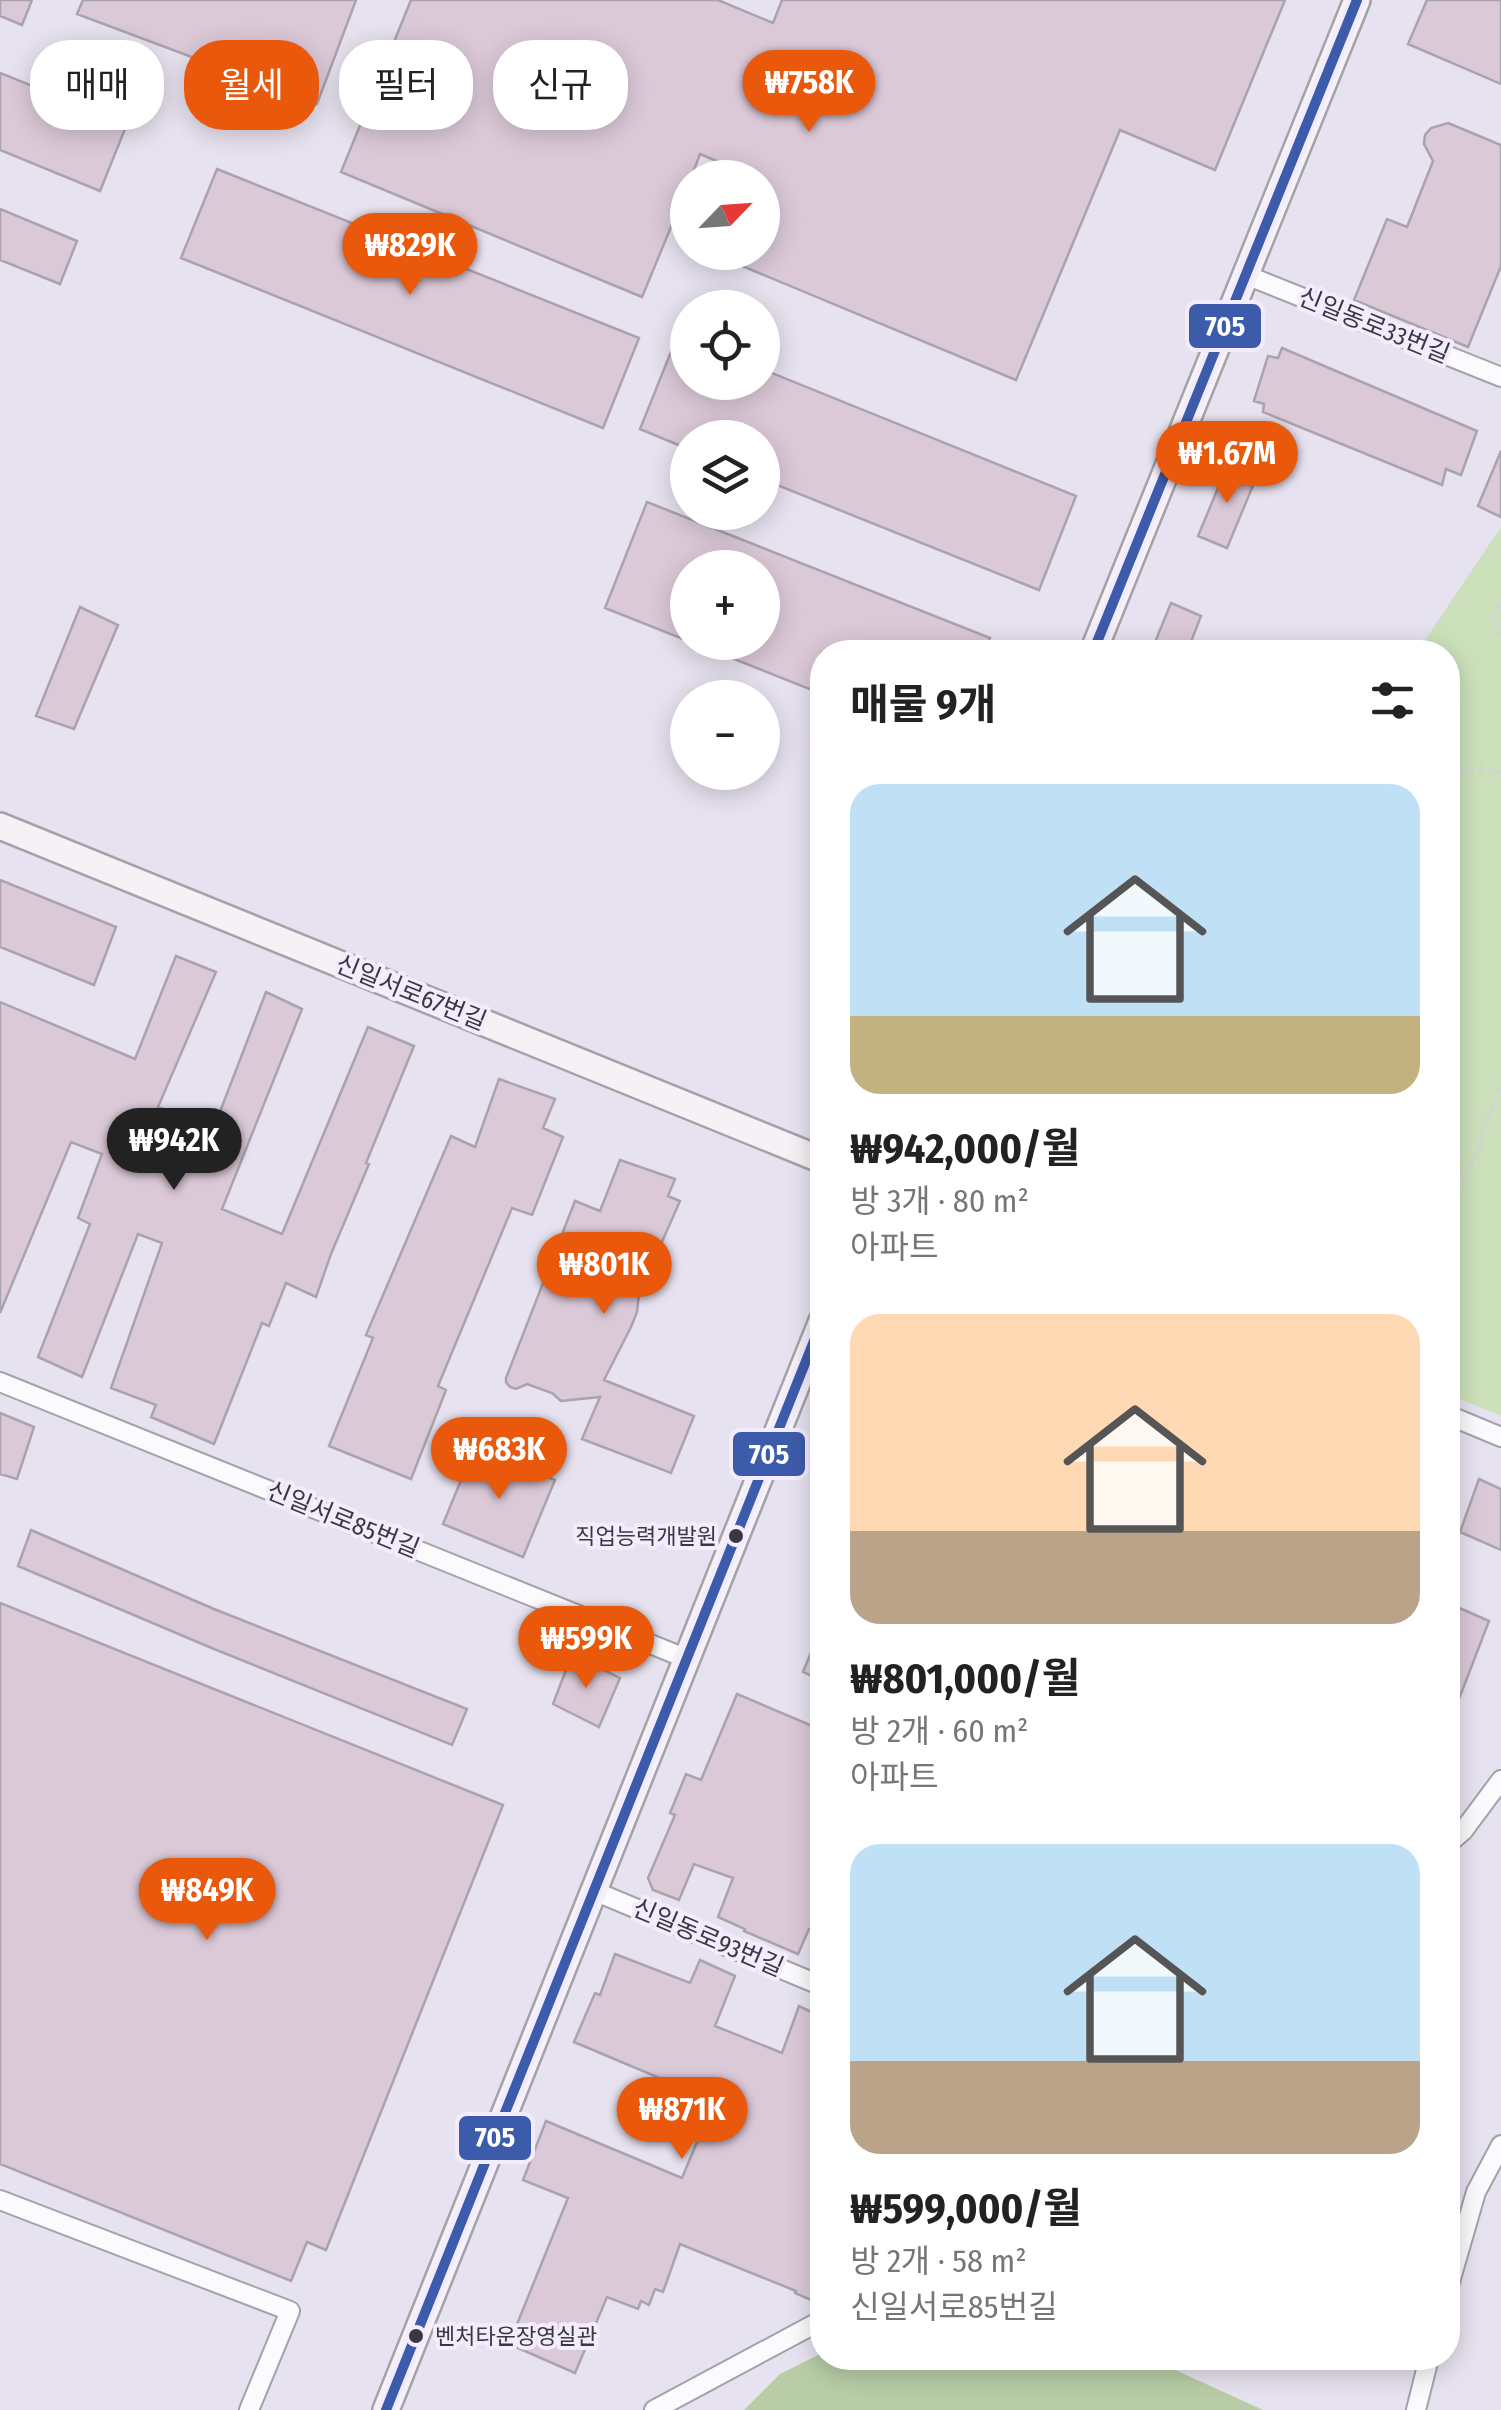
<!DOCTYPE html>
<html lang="ko">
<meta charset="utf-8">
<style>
body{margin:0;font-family:"Fira Sans Condensed","Noto Sans KR",sans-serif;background:#f6f6f6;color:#222;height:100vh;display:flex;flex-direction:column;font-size:38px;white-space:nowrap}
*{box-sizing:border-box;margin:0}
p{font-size:32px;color:#767676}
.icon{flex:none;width:55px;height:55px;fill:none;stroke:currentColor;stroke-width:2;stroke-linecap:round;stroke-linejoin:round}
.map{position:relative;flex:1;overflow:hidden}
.drawer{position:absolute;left:810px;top:640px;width:650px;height:1730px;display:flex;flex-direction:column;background:#fff;border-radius:40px;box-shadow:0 5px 25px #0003}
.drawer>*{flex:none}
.top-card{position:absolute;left:30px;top:40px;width:630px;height:90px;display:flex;gap:20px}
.needle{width:65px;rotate:65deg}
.buttons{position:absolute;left:670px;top:160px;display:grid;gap:20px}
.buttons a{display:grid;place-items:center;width:110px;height:110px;border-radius:50%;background:#fff;box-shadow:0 5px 25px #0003;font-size:50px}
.price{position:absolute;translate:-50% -85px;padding:0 22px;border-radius:35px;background:#ea580c;color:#fff;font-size:32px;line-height:65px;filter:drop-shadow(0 2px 5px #0008)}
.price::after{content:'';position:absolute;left:50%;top:60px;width:30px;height:22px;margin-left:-15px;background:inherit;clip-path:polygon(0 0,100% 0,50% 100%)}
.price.on{background:#222;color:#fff}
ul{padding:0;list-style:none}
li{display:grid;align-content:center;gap:20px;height:530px;padding:0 40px}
li span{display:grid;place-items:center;height:310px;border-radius:30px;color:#555}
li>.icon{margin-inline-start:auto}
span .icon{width:180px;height:180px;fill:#fffc;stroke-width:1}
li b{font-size:42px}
h2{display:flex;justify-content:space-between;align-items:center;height:120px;padding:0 40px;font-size:42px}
.pill{padding:0 35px;border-radius:40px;background:#fff;box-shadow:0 5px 25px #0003;font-size:35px;line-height:90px}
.pill.on{background:#ea580c;color:#fff}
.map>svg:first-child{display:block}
.green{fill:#cce1bb}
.forest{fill:#b8cda6}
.building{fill:#dcc9d8;stroke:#a9a3ab;stroke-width:2.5}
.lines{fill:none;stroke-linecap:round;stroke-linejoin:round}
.minor-casing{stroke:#a5a1aa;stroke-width:22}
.secondary-casing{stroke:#a5a1aa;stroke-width:30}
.path{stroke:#d3d2d6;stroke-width:4;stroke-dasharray:5 5;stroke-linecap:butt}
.minor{stroke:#fbfbfd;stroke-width:18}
.secondary{stroke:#f6f1f4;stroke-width:25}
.bus-1-casing{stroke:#f3ebfe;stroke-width:18}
.bus-1{stroke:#3d5bab;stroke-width:10}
.bus-dot{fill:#3b3740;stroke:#f3ebfe;stroke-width:4}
.labels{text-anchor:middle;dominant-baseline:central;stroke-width:8;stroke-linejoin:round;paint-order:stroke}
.bus-label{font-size:22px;fill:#3b3740;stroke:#f3ebfe;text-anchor:end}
.street-label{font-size:25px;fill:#3b3740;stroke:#f3ebfe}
.line-badge{stroke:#f3ebfe;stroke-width:4}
.badge-label{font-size:28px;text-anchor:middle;font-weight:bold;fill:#fff}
</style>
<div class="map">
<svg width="1501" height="2410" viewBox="0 0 1501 2410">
<rect width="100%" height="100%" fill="#e7e2ef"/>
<path class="green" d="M1501 527V1416L1448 1394V652H1417Z"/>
<path class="forest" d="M822 2353V2358H1149L1263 2410H744L780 2374Z"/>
<path class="building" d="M0 0H32L22 25 0 16Z
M83 0H356L317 104 77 14Z
M411 0H718L773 23 782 0H1285L1215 170 1120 130 1016 380 711 253 762 252V178H733L736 169 700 154 691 178H688V186L642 297 341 172Z
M1427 0H1501V84L1408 44Z
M0 73 127 124 100 191 0 150Z
M1448 123 1501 145V266L1468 347 1354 300 1387 219 1407 227 1433 161 1424 144 1425 135 1431 128Z
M217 169 639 338 603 428 181 258Z
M0 209 77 241 60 284 0 260Z
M687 312 688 382H762V369L1076 496 1039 590 762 479V438H688V449L640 429Z
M1282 348 1477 431 1461 475 1446 469 1442 485 1263 412 1264 404 1254 401 1268 356 1278 358Z
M1501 451V517L1478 506Z
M1228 464 1257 476 1227 548 1198 536Z
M647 502 990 638 984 652H822V694L694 643 762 642V568H688V641L605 608Z
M1171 603 1201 616 1187 652H1151Z
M80 607 118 625 74 729 36 716Z
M0 880 116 927 94 985 0 947Z
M176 956 216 972 158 1107 213 1130 266 992 302 1009 222 1209 282 1234 368 1027 414 1046 366 1163 369 1164 331 1254 316 1297 286 1283 269 1326 262 1323 214 1444 151 1417 156 1405 111 1388 162 1243 138 1234 82 1377 38 1357 90 1224 78 1218 102 1154 71 1142 0 1313V1002L135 1059Z
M499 1079 555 1099 543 1128 563 1137 532 1215 512 1208 438 1386 446 1390 411 1479 329 1446 373 1338 366 1335 451 1136 475 1147Z
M620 1160 675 1179 668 1196 680 1201 639 1294 637 1312 631 1327 604 1380 694 1416 671 1473 582 1439 600 1397 561 1401 552 1393 527 1384 516 1389 510 1387 506 1382V1378L575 1201 600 1211Z
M0 1413 34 1427 17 1479 0 1474Z
M475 1446 555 1480 523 1557 443 1524Z
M1479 1479 1501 1489V1550L1460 1532Z
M31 1530 214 1609 467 1709 452 1745 214 1649 18 1566Z
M0 1603 503 1805 326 2250 307 2242 291 2281 0 2164Z
M1448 1603 1489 1621 1449 1725H1448Z
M822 1626V1681L803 1672Z
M572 1654 620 1678 599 1727 553 1704Z
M737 1694 817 1728 816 1731 822 1734V1934L809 1929 798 1954 744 1931 745 1929 718 1917 733 1878 694 1864 679 1900 653 1890 648 1878 675 1815 670 1813 686 1774 701 1780Z
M615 1954 690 1983 700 1960 735 1976 715 2026 782 2053 799 2006 822 2017V2293L818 2303 795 2293 796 2291 680 2244 663 2292 655 2289 649 2305 641 2301 638 2309 607 2297 575 2373 509 2344 568 2198 523 2180 546 2121 682 2178 714 2101 574 2042 595 1993 600 1995Z"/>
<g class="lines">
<g class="minor-casing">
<path id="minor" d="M1246 275 1501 377
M0 1382 685 1658
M1448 1415 1501 1437
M1448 1844 1463 1831 1501 1780
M594 1891 822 1986
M0 2200 290 2311 249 2410
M1448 2289 1476 2192 1501 2145
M654 2410 822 2320
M1416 2410 1429 2358"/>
</g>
<g class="secondary-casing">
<path id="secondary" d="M1093 652 1357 0
M0 826 822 1160
M386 2410 822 1321"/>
</g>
<path class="path" d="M1501 605 1493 618 1501 637
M1448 773 1483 769 1501 773
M1448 1199 1464 1183 1501 1086"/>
<use href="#minor" class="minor"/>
<use href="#secondary" class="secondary"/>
<g class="bus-1-casing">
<path id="bus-1" d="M1093 652 1357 0
M386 2410 822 1321"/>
</g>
<use href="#bus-1" class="bus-1"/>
</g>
<g class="bus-dot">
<circle cx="736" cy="1536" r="9"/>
<circle cx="416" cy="2336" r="9"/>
</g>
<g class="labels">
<g class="bus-label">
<text x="717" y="1536">직업능력개발원</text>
<text x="435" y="2336" text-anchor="start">벤처타운장영실관</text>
</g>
<g class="street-label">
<text transform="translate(1374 326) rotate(22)">신일동로33번길</text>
<text transform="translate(411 993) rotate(22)">신일서로67번길</text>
<text transform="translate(343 1520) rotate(22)">신일서로85번길</text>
<text transform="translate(708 1938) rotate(23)">신일동로93번길</text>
</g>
</g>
<g class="line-badge">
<rect x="1187" y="302" width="76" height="48" rx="10" fill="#3d5bab"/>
<rect x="731" y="1430" width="76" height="48" rx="10" fill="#3d5bab"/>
<rect x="457" y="2114" width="76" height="48" rx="10" fill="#3d5bab"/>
</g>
<g class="badge-label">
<text x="1225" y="336">705</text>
<text x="769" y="1464">705</text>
<text x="495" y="2147">705</text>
</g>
</svg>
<div class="buttons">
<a><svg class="needle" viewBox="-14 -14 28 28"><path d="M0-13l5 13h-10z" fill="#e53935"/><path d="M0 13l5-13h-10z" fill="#767676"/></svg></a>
<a><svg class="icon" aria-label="locate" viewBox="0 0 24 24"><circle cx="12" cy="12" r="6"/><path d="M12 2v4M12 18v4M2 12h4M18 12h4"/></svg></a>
<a><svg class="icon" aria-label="layers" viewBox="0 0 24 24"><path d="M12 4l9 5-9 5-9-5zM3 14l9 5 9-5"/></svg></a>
<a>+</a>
<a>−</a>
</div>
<b class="price" style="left:809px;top:135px">₩758K</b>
<b class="price" style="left:410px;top:298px">₩829K</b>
<b class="price" style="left:1227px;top:506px">₩1.67M</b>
<b class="price on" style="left:174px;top:1193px">₩942K</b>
<b class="price" style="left:604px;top:1317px">₩801K</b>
<b class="price" style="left:499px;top:1502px">₩683K</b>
<b class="price" style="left:586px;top:1691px">₩599K</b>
<b class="price" style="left:207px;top:1943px">₩849K</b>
<b class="price" style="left:682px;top:2162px">₩871K</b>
<div class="top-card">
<a class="pill">매매</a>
<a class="pill on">월세</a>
<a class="pill">필터</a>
<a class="pill">신규</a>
</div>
<section class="drawer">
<h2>매물 9개<svg class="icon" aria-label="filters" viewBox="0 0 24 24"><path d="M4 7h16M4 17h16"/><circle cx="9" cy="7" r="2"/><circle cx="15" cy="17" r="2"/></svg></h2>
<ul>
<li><span style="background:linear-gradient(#bfe0f5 75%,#c2b280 0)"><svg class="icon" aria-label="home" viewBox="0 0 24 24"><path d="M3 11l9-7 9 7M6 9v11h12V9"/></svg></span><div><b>₩942,000/월</b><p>방 3개 · 80 m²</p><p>아파트</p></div></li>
<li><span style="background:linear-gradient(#ffd9b3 70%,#b9a48a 0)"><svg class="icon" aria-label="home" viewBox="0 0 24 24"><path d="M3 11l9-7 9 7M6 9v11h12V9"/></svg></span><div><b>₩801,000/월</b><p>방 2개 · 60 m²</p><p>아파트</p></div></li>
<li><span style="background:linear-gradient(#bfe0f5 70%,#b9a48a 0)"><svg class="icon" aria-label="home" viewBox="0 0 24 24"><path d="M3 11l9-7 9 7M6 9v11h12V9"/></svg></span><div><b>₩599,000/월</b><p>방 2개 · 58 m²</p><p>신일서로85번길</p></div></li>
</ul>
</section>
</div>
